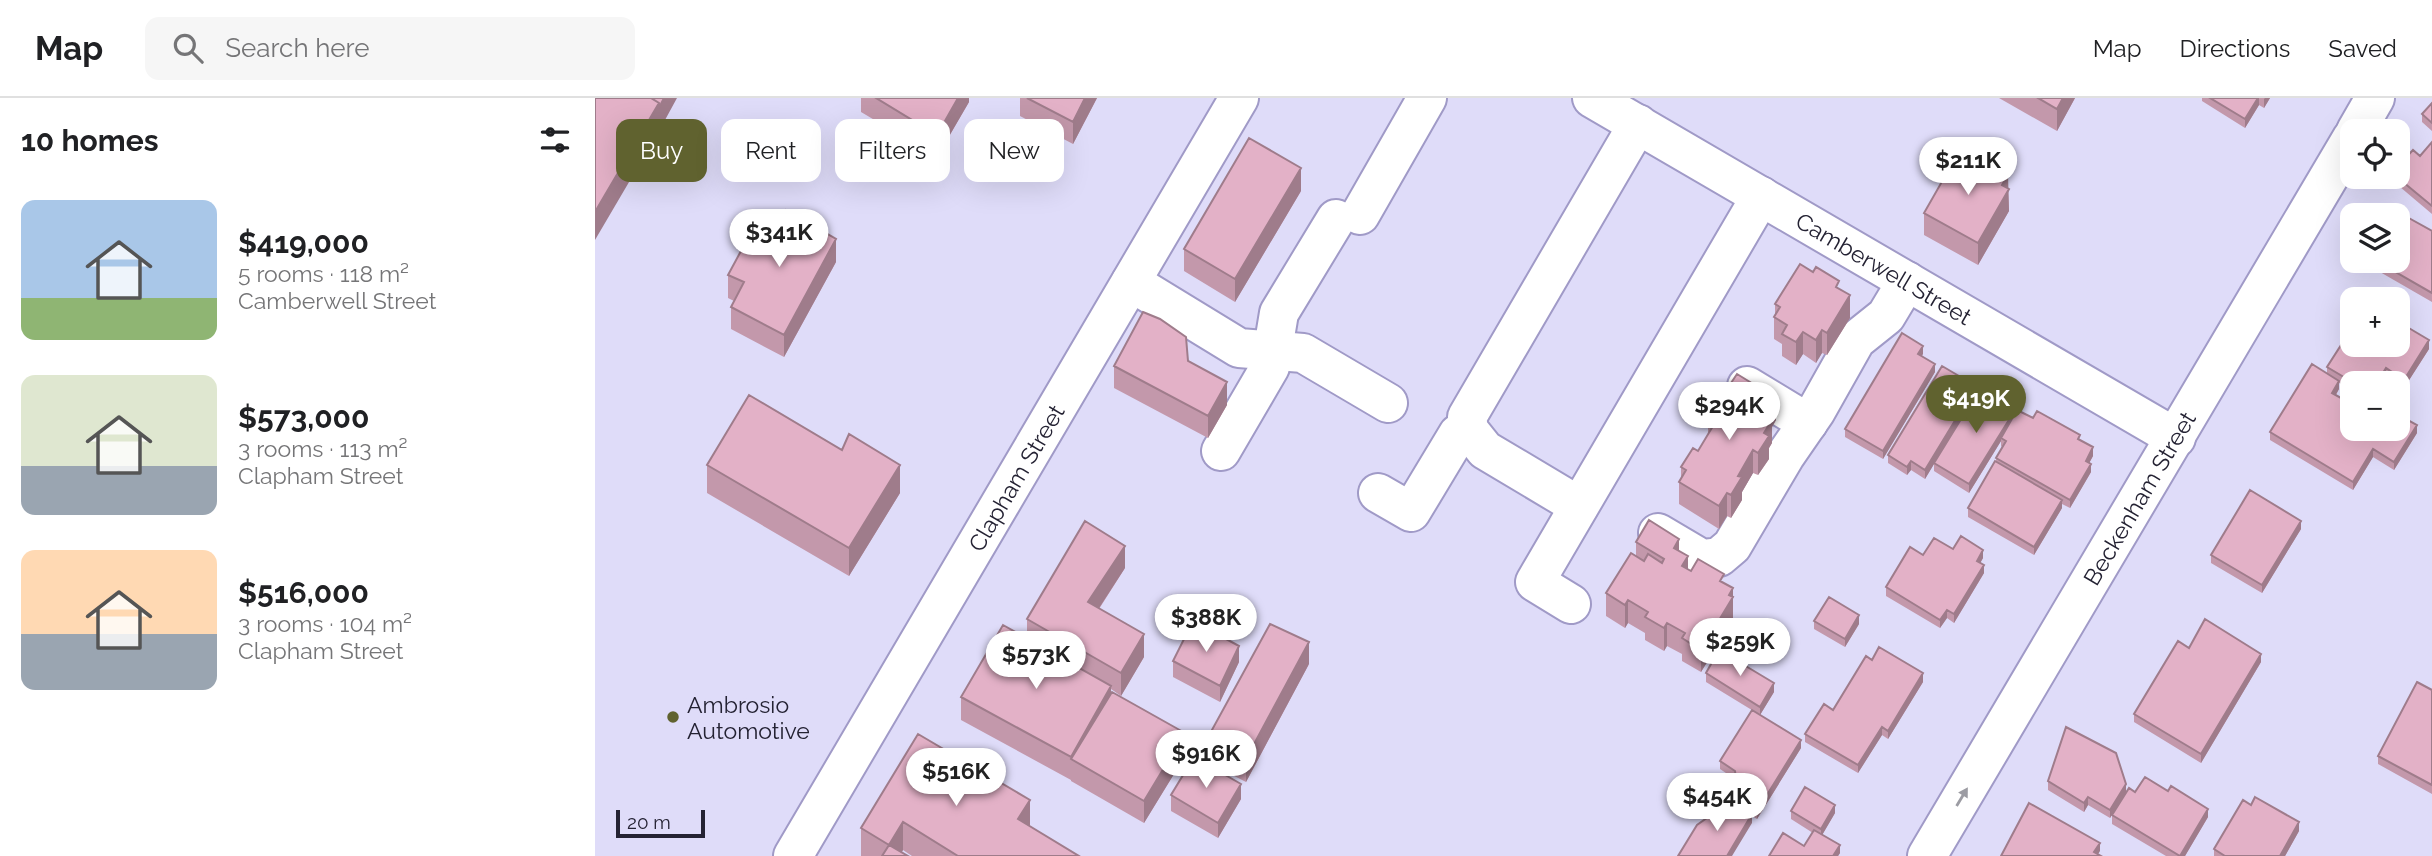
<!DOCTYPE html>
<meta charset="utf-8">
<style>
body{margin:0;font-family:Raleway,sans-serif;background:#f6f6f6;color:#202124;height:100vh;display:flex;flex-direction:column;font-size:26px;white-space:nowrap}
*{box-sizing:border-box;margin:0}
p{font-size:23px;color:#757577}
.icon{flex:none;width:38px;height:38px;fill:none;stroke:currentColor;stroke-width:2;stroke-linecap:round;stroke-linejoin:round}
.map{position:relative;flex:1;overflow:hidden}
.drawer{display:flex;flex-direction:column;background:#fff;width:595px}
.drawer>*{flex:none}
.hud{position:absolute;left:21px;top:21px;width:665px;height:63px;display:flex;gap:14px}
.controls{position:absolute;left:1745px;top:21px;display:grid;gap:14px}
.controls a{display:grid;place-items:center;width:70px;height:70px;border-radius:14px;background:#fff;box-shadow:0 7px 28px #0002;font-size:35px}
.scale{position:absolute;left:21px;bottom:18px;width:89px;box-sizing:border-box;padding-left:7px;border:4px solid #242233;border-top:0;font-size:19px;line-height:24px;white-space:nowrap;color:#242233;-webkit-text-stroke:5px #dfdcf9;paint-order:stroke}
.price{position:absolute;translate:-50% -60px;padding:0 16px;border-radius:24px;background:#fff;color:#222;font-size:23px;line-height:46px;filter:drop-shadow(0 2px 4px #0008)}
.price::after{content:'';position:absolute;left:50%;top:42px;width:21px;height:16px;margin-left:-10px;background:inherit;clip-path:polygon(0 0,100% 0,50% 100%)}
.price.current{background:#60622f;color:#fff}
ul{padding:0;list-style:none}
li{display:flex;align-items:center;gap:21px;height:175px;padding:0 21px}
li span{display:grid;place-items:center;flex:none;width:196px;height:140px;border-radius:14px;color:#555}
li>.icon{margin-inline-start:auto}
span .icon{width:84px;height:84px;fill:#fffc;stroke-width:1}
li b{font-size:30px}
h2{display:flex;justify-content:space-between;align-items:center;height:84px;padding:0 21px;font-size:30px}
.chip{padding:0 24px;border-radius:14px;background:#fff;box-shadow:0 7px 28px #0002;font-size:24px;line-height:63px}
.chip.current{background:#60622f;color:#fff}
header{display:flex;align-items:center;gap:42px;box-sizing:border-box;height:98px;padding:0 35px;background:#fff;border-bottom:2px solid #e0e0e0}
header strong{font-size:33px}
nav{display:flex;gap:38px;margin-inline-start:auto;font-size:24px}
.search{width:490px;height:63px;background:#f6f6f6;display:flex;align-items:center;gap:18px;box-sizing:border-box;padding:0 24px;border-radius:14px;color:#757577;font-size:26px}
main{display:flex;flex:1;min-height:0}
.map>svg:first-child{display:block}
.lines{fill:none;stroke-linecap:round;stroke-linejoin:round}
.minor-casing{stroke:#a09ac7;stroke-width:42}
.minor{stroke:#fff;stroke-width:38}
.wall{fill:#c398ab}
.shaded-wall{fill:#9f7c8b}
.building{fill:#e3b1c7;stroke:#9f7c8b;stroke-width:2}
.oneway{fill:#9c9ca3}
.poi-dot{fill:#60622f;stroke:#dfdcf9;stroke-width:2.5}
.labels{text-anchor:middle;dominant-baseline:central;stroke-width:5;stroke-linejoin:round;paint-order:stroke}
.street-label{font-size:23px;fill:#242233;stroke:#dfdcf9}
.poi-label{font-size:23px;fill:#242233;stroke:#dfdcf9;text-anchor:start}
</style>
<header>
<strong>Map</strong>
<div class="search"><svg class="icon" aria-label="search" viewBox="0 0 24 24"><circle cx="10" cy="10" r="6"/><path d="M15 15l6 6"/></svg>Search here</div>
<nav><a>Map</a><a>Directions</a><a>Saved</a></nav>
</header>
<main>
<section class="drawer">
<h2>10 homes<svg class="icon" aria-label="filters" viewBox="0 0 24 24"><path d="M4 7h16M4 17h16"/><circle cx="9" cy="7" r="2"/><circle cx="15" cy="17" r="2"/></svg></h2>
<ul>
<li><span style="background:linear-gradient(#a9c7e8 70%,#8fb573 0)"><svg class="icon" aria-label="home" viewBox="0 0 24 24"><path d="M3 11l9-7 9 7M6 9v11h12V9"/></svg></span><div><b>$419,000</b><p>5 rooms · 118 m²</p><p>Camberwell Street</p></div></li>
<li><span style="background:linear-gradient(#dfe7d0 65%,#9aa5b1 0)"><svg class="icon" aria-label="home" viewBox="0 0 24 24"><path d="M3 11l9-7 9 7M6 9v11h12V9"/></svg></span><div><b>$573,000</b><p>3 rooms · 113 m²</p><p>Clapham Street</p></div></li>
<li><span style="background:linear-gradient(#ffd9b3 60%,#9aa5b1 0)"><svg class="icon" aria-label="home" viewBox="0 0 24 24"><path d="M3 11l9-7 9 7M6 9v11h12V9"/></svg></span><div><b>$516,000</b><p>3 rooms · 104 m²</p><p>Clapham Street</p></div></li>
</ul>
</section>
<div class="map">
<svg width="1837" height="758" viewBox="0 0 1837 758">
<rect width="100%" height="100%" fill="#dfdcf9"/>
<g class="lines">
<g class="minor-casing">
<g id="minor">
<path id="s1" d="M997 0 1581 340"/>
<path d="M1761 33 1780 0"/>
<path d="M765 117 832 0"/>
<path d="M536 184 644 250 708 255 793 305"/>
<path d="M1152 288 1213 325"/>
<path d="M626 353 675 269 684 215 741 121"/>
<path d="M783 395 816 414 863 336 874 332"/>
<path d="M984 408 890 352 874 332 872 319 1043 26"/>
<path d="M1063 435 1107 461 1124 459 1137 448 1190 358 1221 313 1261 242 1291 218 1312 183"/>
<path d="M976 506 940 484 1166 98"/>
<path id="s2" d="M198 758 644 0"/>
<path id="s3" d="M1332 758 1757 40"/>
</g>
</g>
<use href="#minor" class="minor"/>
</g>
<path class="wall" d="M266 0H374V4L342 59 266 14Z
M425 0H502L478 46 425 18Z
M1404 0H1480L1462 33Z
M1607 0H1675L1669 10 1664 7 1650 30 1607 3Z
M1837 5V33L1827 24V16Z
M1837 44V116L1798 83V79H1802L1825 58Z
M1385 71 1413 90 1414 113 1383 167 1329 137V115Z
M706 93 640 204 589 173V151Z
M1837 133V204L1785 174V165Z
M241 164 189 259 136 231V209L139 203 133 200V177Z
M1244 191 1255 220 1232 257 1227 255 1221 265 1208 256 1201 267 1187 258V246L1179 241V219L1180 217V206Z
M1834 251 1809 290 1791 279 1787 285H1757V292L1744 285V291L1741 297 1757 331 1822 335 1799 372 1778 359 1758 392 1675 342V334L1732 276V269Z
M1328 256 1327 258 1340 274 1288 361 1250 339V331Z
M593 263 632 307 613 340 519 290V268Z
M1381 296 1422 312 1485 342 1498 358 1494 365 1496 374 1475 410 1467 406V410L1439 457 1373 419V410L1401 364V360L1407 349 1406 348V343L1374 395 1339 373V366L1330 381 1316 372 1312 377 1293 365V357Z
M1128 297 1181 322 1177 329V345L1174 350V361L1163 377 1158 375 1147 394V402L1136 420 1132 418 1124 431 1084 406V384L1086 380V369L1103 353 1113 336V326L1128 310Z
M112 367 305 395 254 478 112 395Z
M1706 431 1667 495 1616 465V457Z
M1041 444 1084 453 1093 472 1129 485 1138 490V522L1106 574 1087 563V556L1072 548 1069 553 1050 542V535L1033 525 1030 530 1011 518V495L1041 458Z
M1358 451 1388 460 1385 465 1389 475 1359 525 1352 520 1345 530 1291 498V489L1328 457Z
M530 470 504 511 549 559 526 598 516 591V597L590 658 549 725 476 683V681V682L366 622V599L432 541V521Z
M1219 523 1264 526 1250 549 1219 531Z
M1594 550 1666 564 1606 665 1539 624V616Z
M1277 562 1328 584 1293 641 1287 637 1263 675 1210 644V636L1238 612Z
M578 563 644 564 625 604 578 579Z
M714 566 651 684 612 664V641Z
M1111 575 1179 594 1165 617 1111 584Z
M1837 592V696L1783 666V658Z
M323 636 435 728 484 758H317L308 752 307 754 313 758H266V730Z
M1206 650 1162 721 1157 718V725L1144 708 1140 681 1125 671V663Z
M1453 683 1531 694 1515 720 1493 707 1489 714 1453 692Z
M1573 693 1613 719 1590 758H1571L1517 726V717L1540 694Z
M576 697 646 701 623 740 576 713Z
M1196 713 1240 715 1227 737 1245 755 1243 758H1174L1209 748 1218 735 1196 721Z
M1704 733 1690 758H1619V751Z"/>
<path class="shaded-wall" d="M69 0H82L64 33V10Z
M363 0H374V4L342 59V37Z
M490 0H502L478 46V24Z
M1468 0H1480L1462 33V11Z
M1663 0H1664V7L1650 30V21Z
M1670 0H1675L1669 10V1Z
M64 5V33L0 142V114Z
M706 70V93L640 204V181Z
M1413 76 1414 113 1383 167V145L1407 87Z
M241 141V164L189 259V237Z
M1255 197V220L1232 257V235Z
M1227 232V255L1221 265V242Z
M1208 234V256L1201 267V244Z
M1834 242V251L1809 290V282Z
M1328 248V256L1323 264V256Z
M1340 266V274L1288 361V353Z
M1791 270V279L1787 285H1782Z
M1744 283V291L1737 303V295Z
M632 284V307L613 340V318Z
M1381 288V296L1330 381V372Z
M1181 300V322L1177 329V345L1174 350V361L1163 377V355L1170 318Z
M1422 309V317L1406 340V343L1374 395V386Z
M1822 327V335L1799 372V364Z
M1498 349V358L1491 371V363Z
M1778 351V359L1758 392V384Z
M1158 352V375L1147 394V402L1136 420V397L1143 378Z
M1316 363V372L1312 377V369Z
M1496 366V374L1475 410V402Z
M305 367V395L254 478V450Z
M1132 395V418L1124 431V408Z
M1467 402V410L1439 457V449Z
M1706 423V431L1667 495V487Z
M1084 441V463L1079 450Z
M530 448V470L493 527V504Z
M1388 452V460L1382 471V463Z
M1093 458V481L1087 468Z
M1389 467V475L1359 525V516Z
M1138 490V522L1106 574V552Z
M1033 502V525L1030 530V507Z
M1352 512V520L1345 530V522Z
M1264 517V526L1250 549V541Z
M1072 525V548L1069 553V530Z
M549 536V559L526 598V575Z
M714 544V566L651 684V661Z
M644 548V564L625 604V588Z
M1666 556V564L1606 665V656Z
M1328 575V584L1293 641V633Z
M1179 585V594L1165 617V609Z
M516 588V610L476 661V682V659Z
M1287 629V637L1263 675V667Z
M590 635V658L549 725V703Z
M1206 642V650L1162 721V713Z
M646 686V701L623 740V725Z
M1531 686V694L1515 720V712Z
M1493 699V707L1489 714V705Z
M435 702V730L423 721Z
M1240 707V715L1226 739V731Z
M1613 711V719L1590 758H1585Z
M1157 716V725L1137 758H1132Z
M308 724V752L304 758 294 747Z
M1704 724V733L1690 758H1685Z
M1505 745V753L1502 758 1499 754Z
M1245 747V755L1243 758H1238Z"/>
<path class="building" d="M0 0H56L64 5 0 114Z
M56 0H69L64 10V5Z
M281 0H363L342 37Z
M432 0H490L478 24Z
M1443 0H1468L1462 11Z
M1615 0H1663L1650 21Z
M1837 5V25L1827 16Z
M654 40 706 70 640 181 589 151Z
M1837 44V108L1802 79V69L1818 52 1825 58Z
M1365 52 1385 63 1381 69 1388 73 1393 65 1413 76 1407 87 1414 91 1383 145 1329 115Z
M191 112 241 141 189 237 136 209 149 184 133 177 166 116 183 126Z
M1812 119 1837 133V195L1785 165 1787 163H1802V136Z
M1205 166 1218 174 1221 169 1244 183 1241 189 1255 197 1232 235 1227 232 1221 242 1208 234 1201 244 1187 236 1192 227 1179 219 1185 209 1180 206Z
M548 214 565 221 591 239 593 263 632 284 613 318 519 268Z
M1802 223 1834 242 1809 282 1791 270 1782 285H1759L1732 269 1757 230V247H1802Z
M1307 235 1328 248 1323 256 1340 266 1288 353 1250 331Z
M1717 266 1744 283 1737 295 1757 306V331H1802V316L1822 327 1799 364 1778 351 1758 384 1675 334Z
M1347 268 1381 288 1330 372 1316 363 1312 369 1293 357Z
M1142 276 1181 300 1170 318 1177 322 1169 335 1174 338 1163 355 1158 352 1143 378 1147 379 1136 397 1132 395 1124 408 1084 384 1091 372 1086 369 1098 350 1103 353 1118 328 1113 326 1124 308 1129 310 1134 301 1128 297Z
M1387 287 1422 309 1374 386 1339 365Z
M154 297 247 352 254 336 305 367 254 450 112 367Z
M1422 312 1438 320 1442 313 1485 337 1483 341 1498 349 1491 363 1496 366 1475 402 1401 360 1411 343 1406 340Z
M1400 363 1467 402 1439 449 1373 410Z
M1655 392 1706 423 1667 487 1616 457Z
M1054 422 1084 441 1079 450 1093 458 1087 468 1096 473 1103 461 1129 476 1125 483 1138 490 1134 497 1138 499 1106 552 1087 540 1090 535 1072 525 1069 530 1050 519 1053 514 1033 502 1030 507 1011 495 1036 455 1049 463 1053 456 1067 465 1069 461 1041 444Z
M490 423 530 448 493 504 549 536 526 575 432 521Z
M1366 438 1388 452 1382 463 1389 467 1359 516 1352 512 1345 522 1291 489 1315 449 1328 457 1339 440 1358 451Z
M1234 499 1264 517 1250 541 1219 523Z
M1610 521 1666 556 1606 656 1539 616 1583 543 1594 550Z
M598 523 644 548 625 588 578 563Z
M675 526 714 544 651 661 612 641Z
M408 527 516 588 476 659 366 599Z
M1284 549 1328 575 1293 633 1287 629 1263 667 1210 636 1229 606 1238 612 1271 558 1277 562Z
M1124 552 1179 585 1165 609 1111 575Z
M1822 584 1837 592V687L1783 658Z
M517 594 590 635 549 703 476 661Z
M1157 612 1206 642 1162 713 1144 702 1140 673 1125 663Z
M1471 629 1521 655 1531 686 1515 712 1493 699 1489 705 1453 683Z
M323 636 435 702 423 721 484 758H363L308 724 294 747 313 758H287L294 747 266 730Z
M599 659 646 686 623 725 576 697Z
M1550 679 1573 693 1576 688 1613 711 1585 758 1517 717 1534 690 1540 694Z
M1210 689 1240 707 1226 731 1196 713Z
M1660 699 1704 724 1685 758H1630L1619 751 1648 702 1656 707Z
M1136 703 1157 716 1132 758H1083L1102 727Z
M1434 705 1505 745 1499 754 1506 758H1406Z
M1219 732 1245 747 1238 758H1174L1188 735 1209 748Z"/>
<defs><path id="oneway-solid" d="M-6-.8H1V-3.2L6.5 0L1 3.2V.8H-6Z" transform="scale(1.75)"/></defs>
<use class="oneway" href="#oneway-solid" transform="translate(1367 699) rotate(-59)"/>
<circle class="poi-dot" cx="78" cy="619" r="7"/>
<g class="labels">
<g class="street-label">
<text stroke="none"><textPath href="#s1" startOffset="338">Camberwell Street</textPath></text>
<text stroke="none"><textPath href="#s2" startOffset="439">Clapham Street</textPath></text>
<text stroke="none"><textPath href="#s3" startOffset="416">Beckenham Street</textPath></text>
</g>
<g class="poi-label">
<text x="92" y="606">Ambrosio<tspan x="92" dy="26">Automotive</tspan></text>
</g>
</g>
</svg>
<div class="controls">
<a><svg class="icon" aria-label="locate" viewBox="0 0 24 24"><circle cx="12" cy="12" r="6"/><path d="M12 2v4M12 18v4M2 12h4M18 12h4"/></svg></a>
<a><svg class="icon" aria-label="layers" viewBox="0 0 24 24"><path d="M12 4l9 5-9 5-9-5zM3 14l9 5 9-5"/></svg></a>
<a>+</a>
<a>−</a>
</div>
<div class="scale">20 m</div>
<b class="price" style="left:1373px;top:99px">$211K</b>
<b class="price" style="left:184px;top:171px">$341K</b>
<b class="price current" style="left:1381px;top:337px">$419K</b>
<b class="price" style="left:1134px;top:344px">$294K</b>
<b class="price" style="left:611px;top:556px">$388K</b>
<b class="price" style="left:1145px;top:580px">$259K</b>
<b class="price" style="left:441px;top:593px">$573K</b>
<b class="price" style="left:611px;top:692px">$916K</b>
<b class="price" style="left:361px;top:710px">$516K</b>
<b class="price" style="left:1122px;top:735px">$454K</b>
<div class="hud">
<a class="chip current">Buy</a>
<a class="chip">Rent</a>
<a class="chip">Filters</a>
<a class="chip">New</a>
</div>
</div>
</main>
